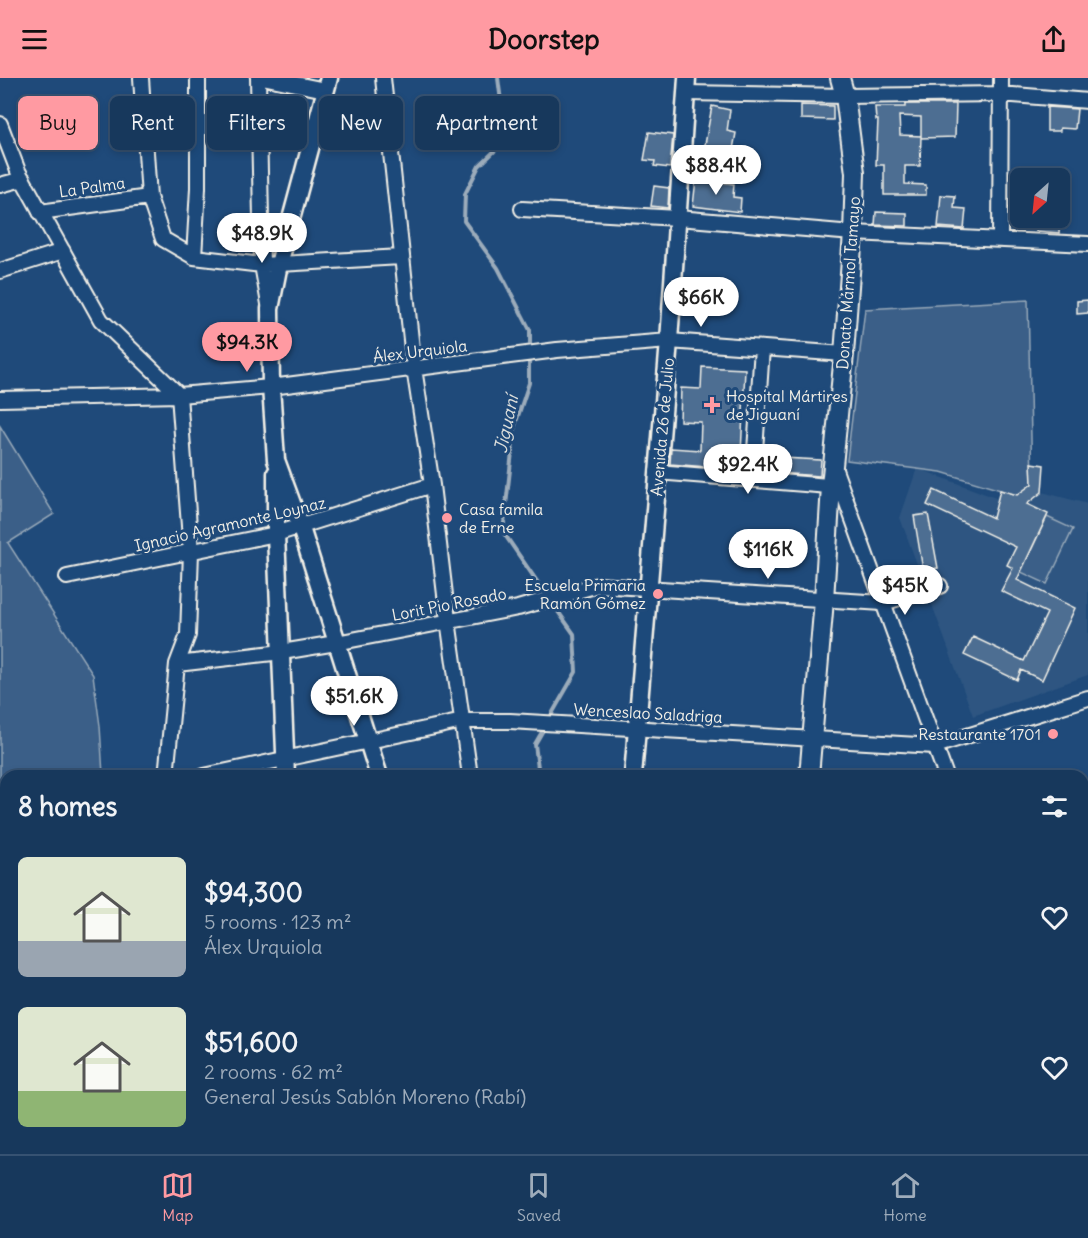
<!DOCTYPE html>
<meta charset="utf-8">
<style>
body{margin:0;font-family:Delius,sans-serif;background:#203f62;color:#f1f3f6;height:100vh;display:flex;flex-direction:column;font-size:22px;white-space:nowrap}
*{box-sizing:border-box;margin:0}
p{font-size:20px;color:#9eacbb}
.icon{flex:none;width:33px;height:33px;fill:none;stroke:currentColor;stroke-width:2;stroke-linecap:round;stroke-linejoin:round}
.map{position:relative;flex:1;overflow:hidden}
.sheet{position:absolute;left:0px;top:692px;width:1089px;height:386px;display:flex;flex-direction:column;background:#17385c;border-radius:18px 18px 0 0;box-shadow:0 3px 9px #0003,0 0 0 2px #365272}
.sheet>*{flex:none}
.hud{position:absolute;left:18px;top:18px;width:600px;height:54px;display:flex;gap:12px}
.needle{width:39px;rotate:207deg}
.fabs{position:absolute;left:1010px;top:90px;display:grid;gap:12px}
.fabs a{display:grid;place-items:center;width:60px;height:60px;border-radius:9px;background:#17385c;box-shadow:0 3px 9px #0003,0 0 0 2px #365272;font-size:30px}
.price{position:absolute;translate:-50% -51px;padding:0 14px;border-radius:21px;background:#fff;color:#222;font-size:20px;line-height:39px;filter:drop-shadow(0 2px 3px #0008)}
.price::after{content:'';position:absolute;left:50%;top:36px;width:18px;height:14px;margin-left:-9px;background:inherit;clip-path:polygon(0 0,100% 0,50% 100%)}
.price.selected{background:#ff9aa2;color:#111}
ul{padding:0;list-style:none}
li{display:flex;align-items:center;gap:18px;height:150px;padding:0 18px}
li span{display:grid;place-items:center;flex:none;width:168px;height:120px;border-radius:9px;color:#555}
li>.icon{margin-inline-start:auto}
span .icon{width:72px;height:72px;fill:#fffc;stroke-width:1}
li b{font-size:26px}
h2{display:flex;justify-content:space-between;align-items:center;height:72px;padding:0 18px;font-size:26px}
.pill{padding:0 21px;border-radius:9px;background:#17385c;box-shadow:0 3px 9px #0003,0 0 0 2px #365272;font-size:21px;line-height:54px}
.pill.selected{background:#ff9aa2;color:#111}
header{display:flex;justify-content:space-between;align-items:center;height:78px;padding:0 18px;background:#ff9aa2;color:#111;font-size:27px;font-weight:800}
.tab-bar{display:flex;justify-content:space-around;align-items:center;height:84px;border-top:2px solid #365272;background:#17385c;font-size:16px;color:#9eacbb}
.tab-bar a{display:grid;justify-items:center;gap:3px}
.tab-bar .selected{color:#ff9aa2}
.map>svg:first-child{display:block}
.built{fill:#2d5581}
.green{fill:#3a5f88;stroke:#97a8b8;stroke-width:1.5}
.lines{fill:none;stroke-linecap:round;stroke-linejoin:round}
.stream{stroke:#9cacbb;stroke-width:4}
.building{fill:#4d6e92;stroke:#f4f1e8;stroke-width:1.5}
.minor-casing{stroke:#f4f1e8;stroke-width:18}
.tertiary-casing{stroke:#f4f1e8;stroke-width:21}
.secondary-casing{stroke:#f4f1e8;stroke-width:22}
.minor{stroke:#1f4a7a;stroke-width:14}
.tertiary{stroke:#1f4a7a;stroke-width:16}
.secondary{stroke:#1f4a7a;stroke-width:18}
.poi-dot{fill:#ff9aa2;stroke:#1f4a7a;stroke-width:2}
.labels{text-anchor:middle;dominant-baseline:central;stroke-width:6;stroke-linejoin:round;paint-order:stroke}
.street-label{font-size:16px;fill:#f4f1e8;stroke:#1f4a7a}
.poi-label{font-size:16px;fill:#f4f1e8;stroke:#1f4a7a;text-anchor:start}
.water-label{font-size:18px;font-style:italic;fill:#dee0dd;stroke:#1f4a7a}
</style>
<header><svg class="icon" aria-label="menu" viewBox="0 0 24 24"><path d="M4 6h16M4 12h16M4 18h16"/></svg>Doorstep<svg class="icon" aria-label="share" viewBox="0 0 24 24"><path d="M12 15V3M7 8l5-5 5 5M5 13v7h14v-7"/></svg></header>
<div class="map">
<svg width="1088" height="1076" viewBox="0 0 1088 1076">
<rect width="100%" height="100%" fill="#1f4a7a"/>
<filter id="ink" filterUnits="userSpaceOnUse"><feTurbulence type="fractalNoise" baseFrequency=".0167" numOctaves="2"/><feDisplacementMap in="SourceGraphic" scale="12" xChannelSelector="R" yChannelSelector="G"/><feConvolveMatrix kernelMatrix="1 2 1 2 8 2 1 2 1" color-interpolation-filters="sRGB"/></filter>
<g filter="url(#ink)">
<path class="built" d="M917 390 1022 430 1042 414 1088 426V597L973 638 900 440Z"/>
<path class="green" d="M1028 222 1032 406 1017 417 941 394 847 382 865 231Z
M0 348 54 436 8 465 93 597 100 648 103 697 6 698V909L0 911V765L2 760 3 717 0 715Z
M1047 439 1073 451 1047 506 1021 494Z
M310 1071H442L443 1076H310Z"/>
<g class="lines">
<path class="stream" d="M498 0 506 62 479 88 465 116 464 143 498 190 530 252V271
M529 279V305L515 347 503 454 547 518
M549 641 576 594 574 556 552 525
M539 698 535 666 546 647
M764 1071 768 1076"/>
</g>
<path class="building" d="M905 26H956L955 59 921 60V39L899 38 900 57 921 58 920 88H905V106L926 107V117H884V87H876L878 42H876L875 29H905Z
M801 27 833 28V42L801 41Z
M712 28 730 32 727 53 736 55 732 77 704 72Z
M1047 29 1077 31 1075 51 1060 50V53H1047Z
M649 54 673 57 670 90 654 88 655 83 644 82Z
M696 101 734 106 733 119 741 120 740 134 693 128Z
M654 108 669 110 668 130 651 128Z
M941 117 955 118 954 130 966 131 964 151 938 149Z
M876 134 907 135V148L875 147Z
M1037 140H1060L1059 155 1036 153Z
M1088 222V235L1077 236V223Z
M702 289 745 291 741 376 746 377 745 392 670 386 671 370 700 372 701 344 680 343 681 310 701 311Z
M766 374 782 375V380L821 382 820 398 764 394Z
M1031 385 1044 387 1042 414 1027 426 1048 436 1017 502 1075 530 1042 602 1021 592 1017 602 964 577 973 559 1024 583 1047 535 1001 513 1013 490 1007 487 1016 469 927 427 934 412 993 440 1000 412 1017 417 1032 406Z
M928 436 938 490 923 492 914 438Z"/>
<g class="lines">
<g class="minor-casing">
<path id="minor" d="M141 0 149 119 163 161 194 179 262 187 401 179
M258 0 262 187 269 226
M267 0 325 12
M383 0 414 290 432 407 448 542 470 698
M686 15 845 18 1001 16 1088 23
M0 46 18 93 101 242 179 317 191 474 188 557 177 586 166 698
M0 107 23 101
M522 131 678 140 853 155 1088 166
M40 134 149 119
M1000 161 1001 0
M194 179 198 110V0
M0 193 63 173
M0 321 179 317 271 309 557 272 669 263 844 276
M835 392 946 698
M657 394 841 409
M753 402 762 270
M67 499 276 456 432 407
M177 586 282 574 336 565 518 530 598 507 883 525 940 508
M204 698 463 643H510L935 668 1088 620
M1083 940 1088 939
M0 975 6 974
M1083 1034H1088
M166 1071V1076
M828 1071 862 1076
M46 1076V1071
M1061 1076 1062 1071"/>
</g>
<g class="tertiary-casing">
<path id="tertiary" d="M329 0 279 186 270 231 271 309 276 382 301 450 379 698
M276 395V456L286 698
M633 698 669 263 687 0
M449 1071 450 1076
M614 1071V1076
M298 1076V1071"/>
</g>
<g class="secondary-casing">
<path id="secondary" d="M809 698 824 522 831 408 844 276 853 155 855 95 845 18 840 0
M1083 775 1088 773
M938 1076 939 1071"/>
</g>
<use href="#minor" class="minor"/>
<use href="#tertiary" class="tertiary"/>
<use href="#secondary" class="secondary"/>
</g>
</g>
<g class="poi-dot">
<path d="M709 318h6v6h6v6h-6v6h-6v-6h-6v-6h6z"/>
<circle cx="447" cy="440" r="6"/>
<circle cx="658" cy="516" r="6"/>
<circle cx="1053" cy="656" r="6"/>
</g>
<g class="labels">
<g class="street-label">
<text transform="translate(92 109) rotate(-8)">La Palma</text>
<text transform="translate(848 205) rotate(-86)">Donato Mármol Tamayo</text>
<text transform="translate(420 273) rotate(-7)">Álex Urquiola</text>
<text transform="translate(662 349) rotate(-85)">Avenida 26 de Julio</text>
<text transform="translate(230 446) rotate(-13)">Ignacio Agramonte Loynaz</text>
<text transform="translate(449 526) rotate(-11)">Lorit Pio Rosado</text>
<text transform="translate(648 635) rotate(3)">Wenceslao Saladriga</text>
</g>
<g class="poi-label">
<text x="726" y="318">Hospital Mártires<tspan x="726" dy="18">de Jiguaní</tspan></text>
<text x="459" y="431">Casa famila<tspan x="459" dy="18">de Erne</tspan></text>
<text x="646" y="507" text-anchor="end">Escuela Primaria<tspan x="646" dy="18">Ramón Gómez</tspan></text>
<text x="1041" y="656" text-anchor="end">Restaurante 1701</text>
</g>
<g class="water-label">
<text transform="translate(506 346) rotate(-78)">Jiguaní</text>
</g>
</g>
</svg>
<div class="fabs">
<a><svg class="needle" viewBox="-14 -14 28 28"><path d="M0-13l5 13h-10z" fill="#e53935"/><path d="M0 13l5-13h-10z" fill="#9eacbb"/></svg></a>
</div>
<b class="price" style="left:716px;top:118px">$88.4K</b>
<b class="price" style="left:262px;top:186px">$48.9K</b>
<b class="price" style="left:701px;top:250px">$66K</b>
<b class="price selected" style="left:247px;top:295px">$94.3K</b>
<b class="price" style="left:748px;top:417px">$92.4K</b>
<b class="price" style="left:768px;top:502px">$116K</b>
<b class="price" style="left:905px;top:538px">$45K</b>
<b class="price" style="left:354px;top:649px">$51.6K</b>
<div class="hud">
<a class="pill selected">Buy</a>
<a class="pill">Rent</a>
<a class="pill">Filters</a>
<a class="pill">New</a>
<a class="pill">Apartment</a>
</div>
<section class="sheet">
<h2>8 homes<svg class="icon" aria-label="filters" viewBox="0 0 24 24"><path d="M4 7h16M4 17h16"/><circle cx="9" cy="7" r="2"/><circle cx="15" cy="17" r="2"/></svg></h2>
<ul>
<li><span style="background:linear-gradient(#dfe7d0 70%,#9aa5b1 0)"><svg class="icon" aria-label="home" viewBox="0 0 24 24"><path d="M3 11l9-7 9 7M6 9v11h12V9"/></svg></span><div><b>$94,300</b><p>5 rooms · 123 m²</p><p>Álex Urquiola</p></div><svg class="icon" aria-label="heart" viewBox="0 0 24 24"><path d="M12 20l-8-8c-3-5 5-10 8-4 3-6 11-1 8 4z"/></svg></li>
<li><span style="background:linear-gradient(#dfe7d0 70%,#8fb573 0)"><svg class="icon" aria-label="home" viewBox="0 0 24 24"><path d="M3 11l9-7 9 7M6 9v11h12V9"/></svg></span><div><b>$51,600</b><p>2 rooms · 62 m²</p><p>General Jesús Sablón Moreno (Rabí)</p></div><svg class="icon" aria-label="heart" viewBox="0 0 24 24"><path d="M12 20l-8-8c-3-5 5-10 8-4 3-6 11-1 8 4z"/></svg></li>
</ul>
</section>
</div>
<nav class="tab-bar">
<a class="selected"><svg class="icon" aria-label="map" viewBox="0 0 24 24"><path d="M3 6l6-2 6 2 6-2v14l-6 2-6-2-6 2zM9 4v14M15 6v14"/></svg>Map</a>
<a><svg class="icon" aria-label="saved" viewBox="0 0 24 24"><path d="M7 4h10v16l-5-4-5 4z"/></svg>Saved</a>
<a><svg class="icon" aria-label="home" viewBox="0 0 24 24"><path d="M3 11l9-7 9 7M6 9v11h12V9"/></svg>Home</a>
</nav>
